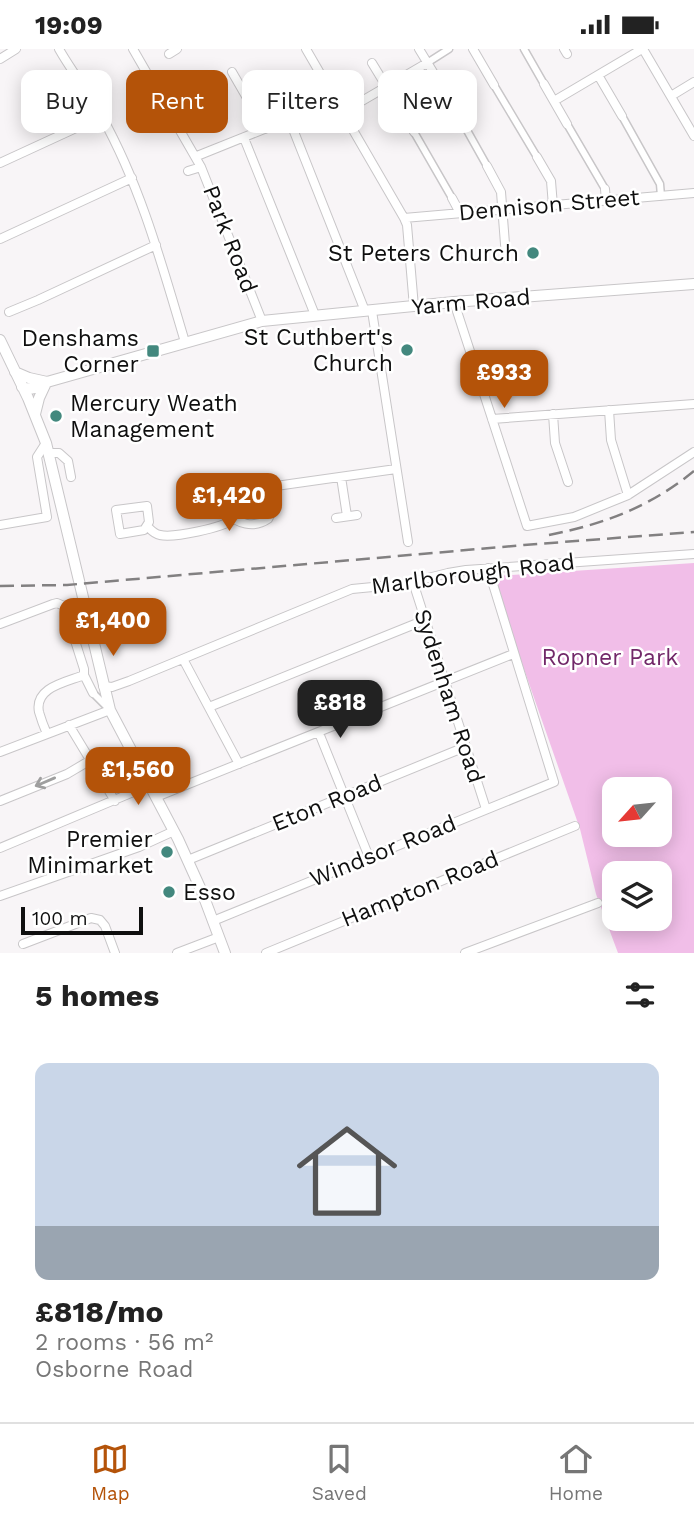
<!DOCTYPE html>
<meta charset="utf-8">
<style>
body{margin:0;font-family:"Work Sans",sans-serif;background:#f6f6f6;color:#222;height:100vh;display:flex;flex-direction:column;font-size:26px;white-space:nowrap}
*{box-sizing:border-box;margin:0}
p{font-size:23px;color:#767676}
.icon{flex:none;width:38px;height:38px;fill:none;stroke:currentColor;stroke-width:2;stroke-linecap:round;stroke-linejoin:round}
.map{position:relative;height:904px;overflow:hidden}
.drawer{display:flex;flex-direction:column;background:#fff;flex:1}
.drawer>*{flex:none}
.hud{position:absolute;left:21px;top:21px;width:653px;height:63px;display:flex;gap:14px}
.needle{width:46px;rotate:243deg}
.buttons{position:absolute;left:602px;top:728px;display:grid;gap:14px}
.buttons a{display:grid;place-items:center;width:70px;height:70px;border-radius:14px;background:#fff;box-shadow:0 4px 18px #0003;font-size:35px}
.scale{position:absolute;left:21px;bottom:18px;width:122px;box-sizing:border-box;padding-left:7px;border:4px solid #0f0f0f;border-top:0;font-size:19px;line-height:24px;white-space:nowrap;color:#0f0f0f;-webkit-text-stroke:5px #fff;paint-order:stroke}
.price{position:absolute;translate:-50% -60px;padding:0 16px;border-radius:14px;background:#b45309;color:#fff;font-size:23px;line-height:46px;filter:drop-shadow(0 2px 4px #0008)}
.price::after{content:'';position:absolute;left:50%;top:42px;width:21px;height:16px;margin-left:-10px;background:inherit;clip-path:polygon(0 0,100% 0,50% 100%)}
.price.on{background:#222;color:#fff}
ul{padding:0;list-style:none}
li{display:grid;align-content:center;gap:14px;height:371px;padding:0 35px}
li+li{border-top:2px solid #e0e0e0}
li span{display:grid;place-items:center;height:217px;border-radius:14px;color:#555}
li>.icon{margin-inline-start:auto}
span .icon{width:126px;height:126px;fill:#fffc;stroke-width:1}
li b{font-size:30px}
h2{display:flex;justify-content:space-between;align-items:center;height:84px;padding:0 35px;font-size:30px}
.chip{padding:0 24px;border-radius:14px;background:#fff;box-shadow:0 4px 18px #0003;font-size:24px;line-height:63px}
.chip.on{background:#b45309;color:#fff}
.status{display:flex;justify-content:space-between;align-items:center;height:49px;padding:0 35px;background:#fff;direction:ltr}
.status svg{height:19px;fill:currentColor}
.tab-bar{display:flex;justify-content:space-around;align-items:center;height:98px;border-top:2px solid #e0e0e0;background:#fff;font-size:19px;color:#767676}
.tab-bar a{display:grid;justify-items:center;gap:4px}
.tab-bar .on{color:#b45309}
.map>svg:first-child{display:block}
.green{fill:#f1bee8;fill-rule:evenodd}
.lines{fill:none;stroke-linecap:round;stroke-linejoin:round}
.pedestrian-casing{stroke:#c8c6c8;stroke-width:9}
.minor-casing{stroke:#c8c6c8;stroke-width:10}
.tertiary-casing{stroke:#c8c6c8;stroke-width:12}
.pedestrian{stroke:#fff;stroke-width:6}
.minor{stroke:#fff;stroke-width:8}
.tertiary{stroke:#fff;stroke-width:10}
.rail{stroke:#828081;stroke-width:2.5;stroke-dasharray:14 7;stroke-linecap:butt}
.oneway{stroke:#9f9f9f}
.poi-dot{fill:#43887e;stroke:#fff;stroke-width:2.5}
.labels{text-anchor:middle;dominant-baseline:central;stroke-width:5;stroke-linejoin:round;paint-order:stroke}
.street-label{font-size:23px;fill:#0f0f0f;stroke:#fff}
.poi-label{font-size:23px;fill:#0f0f0f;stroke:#fff;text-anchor:end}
.park-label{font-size:23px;fill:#722869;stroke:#fff}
</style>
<div class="status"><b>19:09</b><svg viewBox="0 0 49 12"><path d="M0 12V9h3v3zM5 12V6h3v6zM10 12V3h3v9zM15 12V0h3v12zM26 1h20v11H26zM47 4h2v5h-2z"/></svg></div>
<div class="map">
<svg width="694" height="904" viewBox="0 0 694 904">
<rect width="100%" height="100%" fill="#f8f5f7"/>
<path class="green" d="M694 514V904H618L596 845 580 780 518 603 495 527ZM614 740H660V786H614ZM614 824H660V870H614Z"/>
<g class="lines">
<g class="pedestrian-casing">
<path id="pedestrian" d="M524 0 544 35
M427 14 449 0
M494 36 537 108
M450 51 487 117
M622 67 660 135 661 147
M567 75 605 140
M414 83 452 149
M93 644 109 660"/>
</g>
<g class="minor-casing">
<path id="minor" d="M59 0C72 23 89 44 102 68 141 138 162 216 185 293
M133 0 201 118 262 272
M306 0 404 169 407 176 414 258
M419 0 450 51
M473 0 494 36
M564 0 567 5
M643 0 694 87
M169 5 177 0
M0 10 16 0
M372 14 414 83
M232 23 265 80
M598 26 622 67
M544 35 567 75
M671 47 694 33
M554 52 642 0
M343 63 427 14
M244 89 315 266
M197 107 289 70 365 262
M537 108 551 132 553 157
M0 114 102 67
M487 117 501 143 506 208
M188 122 201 118
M605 140 606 152
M452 149 460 164
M404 169 694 144
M0 190 132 129
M454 253 527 477 574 468 628 446 694 403
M372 262 408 493
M9 263 38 251 156 196
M609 361 611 391 628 446
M553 365 555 394 568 433
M492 370 694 355
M48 404H59L68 412 71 428
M341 428 347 467
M242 440 262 442C270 451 275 459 268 470 239 490 200 446 242 440Z
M147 457 149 473 144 481 120 485 116 461Z
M336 469 357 466
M0 476 47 468 37 408 46 394
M147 477C151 481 154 485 160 486 174 489 222 479 234 470 251 455 251 446 276 437L396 420
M413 533 486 760
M0 575 53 555 57 554 64 557 84 620V626L93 644
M183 610 239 715
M103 637 112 638 129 632 352 540 404 535 448 524 466 521 694 505
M209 658 425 571
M69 676 115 752
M319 684 369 808
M47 685C44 678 41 670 39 663 34 638 67 633 84 626
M0 703 110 661
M156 748 513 605
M0 752 67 725 89 712
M0 799 150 736
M188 811 465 698
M0 847 139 798 174 782
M213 872 554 733 488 519
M23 895 91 869 100 871 105 877 115 904
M177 904 219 888
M266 904 575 777
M465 904 598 854"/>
</g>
<g class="tertiary-casing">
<path id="tertiary" d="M0 291 28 349 46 394 110 661 178 790 202 843 225 904
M15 323 29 329 47 333
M22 338C32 342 38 338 47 333L262 272 454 253 694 235
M35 365 39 349 46 334"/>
</g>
<use href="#pedestrian" class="pedestrian"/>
<use href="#minor" class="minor"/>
<use href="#tertiary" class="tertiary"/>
<path class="rail" d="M549 486C604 475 650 458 694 422
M0 537 67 536 524 496 694 483"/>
</g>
<defs><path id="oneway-shaft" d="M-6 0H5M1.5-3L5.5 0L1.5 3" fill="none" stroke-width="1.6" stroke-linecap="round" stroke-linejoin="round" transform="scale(1.75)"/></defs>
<use class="oneway" href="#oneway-shaft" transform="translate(45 733) rotate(157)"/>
<g class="poi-dot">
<circle cx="533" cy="204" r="7"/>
<circle cx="407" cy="301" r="7"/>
<rect x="146" y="295" width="14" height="14" rx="3.5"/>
<circle cx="56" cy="367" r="7"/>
<circle cx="167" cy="803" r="7"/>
<circle cx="169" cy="843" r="7"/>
</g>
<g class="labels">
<g class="street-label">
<text transform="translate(549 156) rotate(-5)">Dennison Street</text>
<text transform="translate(230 190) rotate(69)">Park Road</text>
<text transform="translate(471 253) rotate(-5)">Yarm Road</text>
<text transform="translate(473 525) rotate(-7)">Marlborough Road</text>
<text transform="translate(449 647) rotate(72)">Sydenham Road</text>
<text transform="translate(327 754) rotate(-22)">Eton Road</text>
<text transform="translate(383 802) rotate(-22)">Windsor Road</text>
<text transform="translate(420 840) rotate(-22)">Hampton Road</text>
</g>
<g class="poi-label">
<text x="519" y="204">St Peters Church</text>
<text x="393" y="288">St Cuthbert's<tspan x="393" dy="26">Church</tspan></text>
<text x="139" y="289">Denshams<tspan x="139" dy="26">Corner</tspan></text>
<text x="70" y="354" text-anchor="start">Mercury Weath<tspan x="70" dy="26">Management</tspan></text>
<text x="153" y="790">Premier<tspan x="153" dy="26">Minimarket</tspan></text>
<text x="183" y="843" text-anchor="start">Esso</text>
</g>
<g class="park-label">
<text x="610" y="608">Ropner Park</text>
</g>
</g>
</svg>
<div class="buttons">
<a><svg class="needle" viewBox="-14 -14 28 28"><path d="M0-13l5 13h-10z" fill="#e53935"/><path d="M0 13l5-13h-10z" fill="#767676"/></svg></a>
<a><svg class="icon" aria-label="layers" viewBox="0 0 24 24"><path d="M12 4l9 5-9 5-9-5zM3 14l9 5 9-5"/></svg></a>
</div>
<div class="scale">100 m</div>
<b class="price" style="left:504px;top:361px">£933</b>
<b class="price" style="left:229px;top:484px">£1,420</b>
<b class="price" style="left:113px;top:609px">£1,400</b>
<b class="price on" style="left:340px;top:691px">£818</b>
<b class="price" style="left:138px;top:758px">£1,560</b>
<div class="hud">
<a class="chip">Buy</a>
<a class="chip on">Rent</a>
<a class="chip">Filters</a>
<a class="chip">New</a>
</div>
</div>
<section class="drawer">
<h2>5 homes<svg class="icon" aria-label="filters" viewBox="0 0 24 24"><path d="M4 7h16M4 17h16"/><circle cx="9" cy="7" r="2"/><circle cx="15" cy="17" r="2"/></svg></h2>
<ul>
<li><span style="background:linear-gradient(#c9d6e8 75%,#9aa5b1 0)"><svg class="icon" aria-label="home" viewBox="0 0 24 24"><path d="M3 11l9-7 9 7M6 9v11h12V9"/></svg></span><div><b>£818/mo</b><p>2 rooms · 56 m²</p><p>Osborne Road</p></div></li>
</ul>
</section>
<nav class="tab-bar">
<a class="on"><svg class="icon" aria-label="map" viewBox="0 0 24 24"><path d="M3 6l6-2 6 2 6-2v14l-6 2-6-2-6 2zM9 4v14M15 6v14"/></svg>Map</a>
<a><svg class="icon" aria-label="saved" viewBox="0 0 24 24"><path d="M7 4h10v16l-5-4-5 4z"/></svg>Saved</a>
<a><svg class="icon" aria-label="home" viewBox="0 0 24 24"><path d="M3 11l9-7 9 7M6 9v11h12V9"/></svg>Home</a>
</nav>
